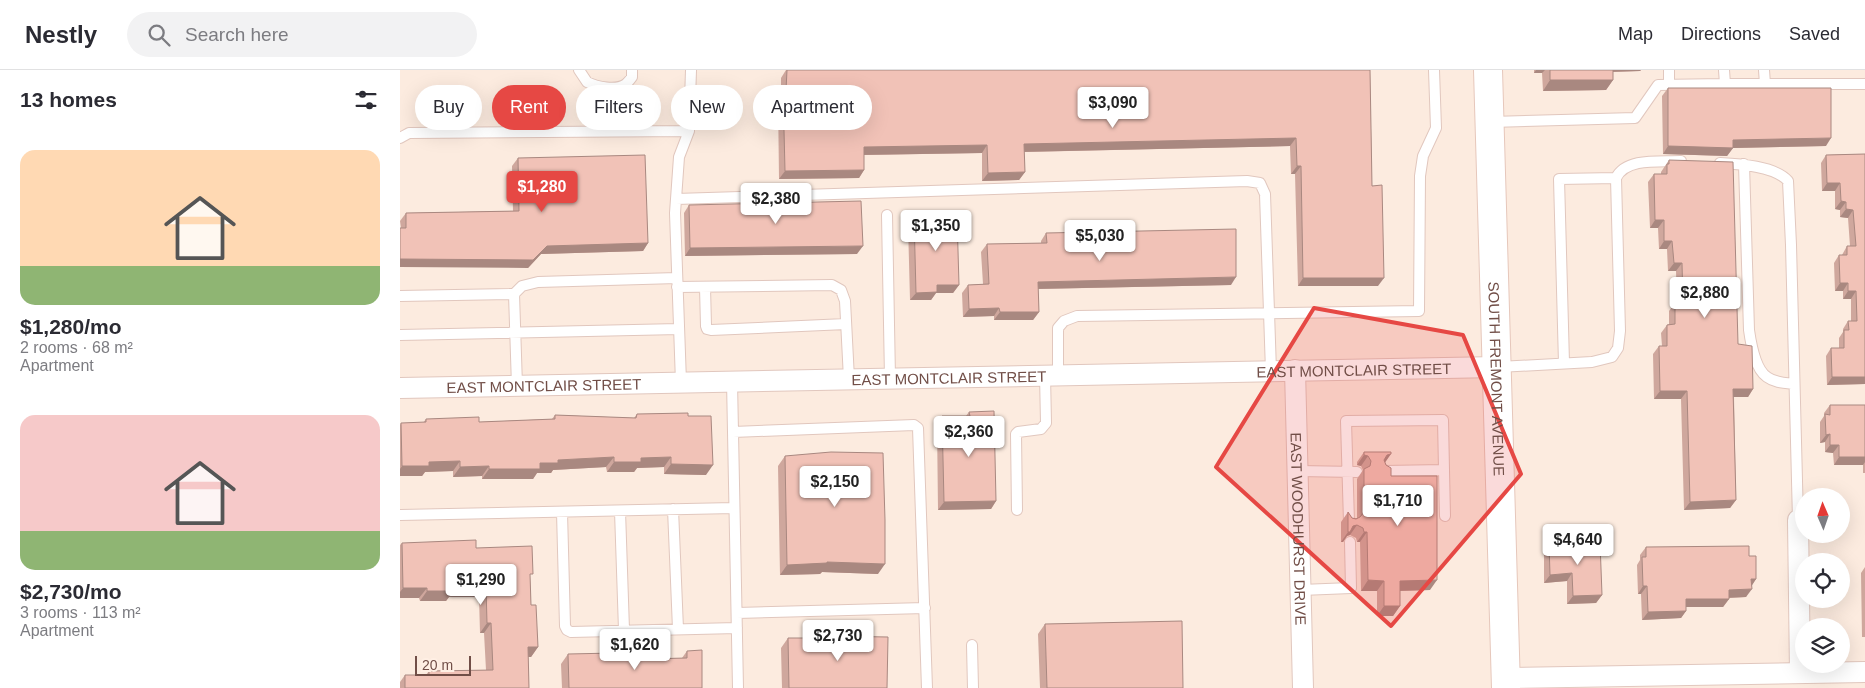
<!DOCTYPE html>
<meta charset="utf-8">
<style>
body{margin:0;font-family:Helvetica,sans-serif;background:#f2f2f3;color:#2b2b33;height:100vh;display:flex;flex-direction:column;font-size:19px;white-space:nowrap}
*{box-sizing:border-box;margin:0}
p{font-size:16px;color:#7c7c81}
.icon{flex:none;width:28px;height:28px;fill:none;stroke:currentColor;stroke-width:2;stroke-linecap:round;stroke-linejoin:round}
.map{position:relative;flex:1;overflow:hidden}
.drawer{display:flex;flex-direction:column;background:#fff;width:400px}
.drawer>*{flex:none}
.guide{position:absolute;left:15px;top:15px;width:475px;height:45px;display:flex;gap:10px}
.needle{width:32px;rotate:358deg}
.buttons{position:absolute;left:1395px;top:418px;display:grid;gap:10px}
.buttons a{display:grid;place-items:center;width:55px;height:55px;border-radius:50%;background:#fff;box-shadow:0 5px 20px #0002;font-size:25px}
.scale{position:absolute;left:15px;bottom:12px;width:56px;box-sizing:border-box;padding-left:5px;border:2px solid #714e47;border-top:0;font-size:14px;line-height:18px;white-space:nowrap;color:#714e47;-webkit-text-stroke:4px #ffefe4;paint-order:stroke}
.price{position:absolute;translate:-50% -42px;padding:0 11px;border-radius:5px;background:#fff;color:#222;font-size:16px;line-height:32px;filter:drop-shadow(0 1px 2px #0008)}
.price::after{content:'';position:absolute;left:50%;top:30px;width:15px;height:11px;margin-left:-8px;background:inherit;clip-path:polygon(0 0,100% 0,50% 100%)}
.price.current{background:#e64844;color:#fff}
ul{padding:0;list-style:none}
li{display:grid;align-content:center;gap:10px;height:265px;padding:0 20px}
li span{display:grid;place-items:center;height:155px;border-radius:15px;color:#555}
li>.icon{margin-inline-start:auto}
span .icon{width:90px;height:90px;fill:#fffc;stroke-width:1}
li b{font-size:21px}
h2{display:flex;justify-content:space-between;align-items:center;height:60px;padding:0 20px;font-size:21px}
.chip{padding:0 18px;border-radius:22px;background:#fff;box-shadow:0 5px 20px #0002;font-size:18px;line-height:45px}
.chip.current{background:#e64844;color:#fff}
header{display:flex;align-items:center;gap:30px;box-sizing:border-box;height:70px;padding:0 25px;background:#fff;border-bottom:1px solid #e1e1e2}
header strong{font-size:24px}
nav{display:flex;gap:28px;margin-inline-start:auto;font-size:18px}
.search{width:350px;height:45px;background:#f2f2f3;display:flex;align-items:center;gap:12px;box-sizing:border-box;padding:0 18px;border-radius:28px;color:#7c7c81;font-size:19px}
main{display:flex;flex:1;min-height:0}
.map>svg:first-child{display:block}
.lines{fill:none;stroke-linecap:round;stroke-linejoin:round}
.service-casing{stroke:#e1c7be;stroke-width:12}
.minor-casing{stroke:#e1c7be;stroke-width:22}
.secondary-casing{stroke:#e6c7bb;stroke-width:30}
.service{stroke:#fff;stroke-width:10}
.minor{stroke:#fff;stroke-width:20}
.secondary{stroke:#fff;stroke-width:28}
.wall{fill:#cfa79d}
.shaded-wall{fill:#a98880}
.building{fill:#f1c2b7;stroke:#a98880}
.marked{fill:#e64844;fill-opacity:0.2;stroke:#e64844;stroke-width:4;stroke-linejoin:round}
.labels{text-anchor:middle;dominant-baseline:central;stroke-width:5;stroke-linejoin:round;paint-order:stroke}
.street-label{font-size:15px;fill:#714e47;stroke:#ffefe4}
</style>
<header>
<strong>Nestly</strong>
<div class="search"><svg class="icon" aria-label="search" viewBox="0 0 24 24"><circle cx="10" cy="10" r="6"/><path d="M15 15l6 6"/></svg>Search here</div>
<nav><a>Map</a><a>Directions</a><a>Saved</a></nav>
</header>
<main>
<section class="drawer">
<h2>13 homes<svg class="icon" aria-label="filters" viewBox="0 0 24 24"><path d="M4 7h16M4 17h16"/><circle cx="9" cy="7" r="2"/><circle cx="15" cy="17" r="2"/></svg></h2>
<ul>
<li><span style="background:linear-gradient(#ffd9b3 75%,#8fb573 0)"><svg class="icon" aria-label="home" viewBox="0 0 24 24"><path d="M3 11l9-7 9 7M6 9v11h12V9"/></svg></span><div><b>$1,280/mo</b><p>2 rooms · 68 m²</p><p>Apartment</p></div></li>
<li><span style="background:linear-gradient(#f6c9c9 75%,#8fb573 0)"><svg class="icon" aria-label="home" viewBox="0 0 24 24"><path d="M3 11l9-7 9 7M6 9v11h12V9"/></svg></span><div><b>$2,730/mo</b><p>3 rooms · 113 m²</p><p>Apartment</p></div></li>
</ul>
</section>
<div class="map">
<svg width="1465" height="618" viewBox="0 0 1465 618">
<rect width="100%" height="100%" fill="#fcebdf"/>
<g class="lines">
<g class="service-casing">
<path id="service" d="M179 0 187 12C197 17 216 21 226 14 228 12 230 10 232 7V0
M1269 0V15
M1364 0 1365 14
M1325 14H1465
M1091 52 1235 48 1258 15 1325 14 1324 0
M0 68 9 63 289 61
M1320 93C1339 94 1375 96 1388 111L1391 175 1398 450
M1344 94 1349 260C1351 274 1355 299 1367 307 1375 313 1385 313 1394 314
M276 129 847 111 860 113 865 124 871 301
M487 145 490 308
M277 217 432 215 441 220 445 231 449 309
M305 217 306 256 307 259 311 260 446 254
M114 224 117 316
M0 226 114 224 122 216 138 212 277 208
M0 265 279 259
M1164 293 1159 109 1216 108
M1099 297 1192 292 1212 287 1218 278 1220 261 1216 108C1226 87 1261 92 1281 91
M658 304V258L664 251 677 246 1019 241 1020 106 1023 86 1036 58 1034 0
M332 311 338 618
M281 312 275 143 279 87 289 61 291 0
M333 362 514 355 518 358 527 618
M898 401 957 402
M984 401 1044 400 1045 446
M273 439 278 559
M617 440 616 364 618 362 641 359 646 353 645 305
M220 441 224 560
M162 442 165 556 167 560 171 562 337 558
M0 445 334 438
M949 452 946 351 1043 350 1044 400
M901 520 951 518 950 472
M337 543 525 538
M572 575 573 618"/>
</g>
<g class="minor-casing">
<g id="minor">
<path id="s1" d="M895 300 903 618"/>
<path id="s2" d="M0 318 1098 297"/>
<path d="M1398 450 1400 603"/>
<path d="M1106 608 1465 602"/>
</g>
</g>
<g class="secondary-casing">
<g id="secondary">
<path id="s3" d="M1088 0 1106 618"/>
</g>
</g>
<use href="#service" class="service"/>
<use href="#minor" class="minor"/>
<use href="#secondary" class="secondary"/>
</g>
<path class="wall" d="M386 0H970L972 116 978 216H898L895 104H891L890 76 624 82 625 102 619 110 582 111V83L464 85V100L459 108 379 109 378 28 381 23V8Z
M1134 0H1241L1240 1 1213 2V10L1206 20 1143 21 1142 3H1134Z
M1268 18 1426 76 1333 78 1327 86 1263 84 1262 26Z
M1465 84V314L1427 315 1426 286 1431 278H1439V268L1443 262V259L1448 251H1451V229H1443V221H1435L1434 193 1439 185H1442L1447 176H1450L1448 148 1440 147V140L1435 139V121H1422L1421 93 1426 85Z
M118 88 248 173 243 181 141 184 128 198 1 158 0 151 6 143 113 141 112 96Z
M1269 90 1338 274 1353 319 1348 327H1334L1336 430 1330 438 1284 440 1281 329H1254L1253 284 1259 276H1262L1261 263 1267 255 1269 254V241L1275 233H1277L1276 201H1268L1267 179H1259L1258 158H1250L1248 112 1254 104H1261V102Z
M289 135 457 184 285 186 284 143Z
M514 146 559 215 553 223H536L531 230H510L508 154Z
M646 163 831 215 638 219 639 242 633 250H594V246L563 247 562 223 568 215 583 214 581 182 587 174 641 173V171Z
M1430 335H1465V403H1463V395H1434L1433 383 1425 382V372L1420 373V352L1424 346V343Z
M569 342 596 431 591 439 538 440 537 354 542 346H566Z
M237 344 288 346 306 405 264 404V397L237 398 234 402H207L206 397 153 400 151 403H137L133 409H82V406L53 407V401L25 402 22 406H0V355L1 353H23L26 349 79 352 152 349 155 345 234 348Z
M964 382 985 393 991 406 1030 520 1000 521V536L993 546H977V521H961L960 472H957L956 468 950 465 947 466 943 472H941V452L948 442 952 448H957V409L963 400 961 396 957 395V392Z
M385 386 478 504 422 502 420 504 380 505 378 396Z
M2 473 76 478 130 509 131 535 138 577 131 587H128L129 618H0V612L5 605H26L29 601 86 600 84 563H80L79 527H49L46 531H20L19 528H0V475Z
M1149 473 1202 525 1196 533 1167 534V511L1144 513V481Z
M1246 477 1349 486 1356 509 1351 516 1346 527 1329 528V529L1323 537H1286V541L1281 548 1242 550 1241 524H1238L1237 495 1240 490V485Z
M1465 497V567H1462L1461 503Z
M645 554 783 618H640L638 564Z
M429 566 487 618H382L381 578 388 568H427Z
M287 581 302 618H162L161 594 168 584 214 585 243 589 282 588Z"/>
<path class="shaded-wall" d="M1136 0H1145L1142 3H1134Z
M1207 0H1241L1240 1 1206 2Z
M1150 10H1213L1206 20 1143 21Z
M896 68 890 76 618 82 624 74Z
M1431 68 1426 76 1333 78 1327 86 1263 84 1268 76 1333 70Z
M587 75 582 83 458 85 464 77Z
M897 96H901L895 104H891Z
M464 100 459 108 379 109 385 101Z
M625 102 619 110 582 111 588 103Z
M1427 113H1440L1435 121H1422Z
M1441 131 1446 132 1440 140 1435 139Z
M1446 139 1453 140 1448 148 1440 147Z
M1255 150H1264L1258 158H1250Z
M1264 171H1272L1267 179H1259Z
M248 173 243 181 141 184 128 198 0 197V189L147 176Z
M463 176 457 184 285 186 290 178Z
M1274 193H1282L1276 201H1268Z
M836 207 831 215 633 219 638 212Z
M903 208H984L978 216H898Z
M1440 213H1448L1443 221H1435Z
M537 215H559L553 223H536L531 230H510L516 223Z
M1448 221H1456L1451 229H1443Z
M599 238 594 246 563 247 569 239Z
M600 242H639L633 250H594Z
M1432 307H1465V314L1427 315Z
M1333 319H1353L1348 327H1328Z
M1260 321H1287L1281 329H1254Z
M1430 364 1425 372 1420 373 1426 365Z
M1430 375H1439L1433 383 1425 382Z
M991 384 984 394 980 395 987 385Z
M964 385 968 386 961 396 957 395Z
M214 387 206 397 153 400 151 403H137L133 409H82L89 399 158 390Z
M271 387 264 397 237 398 234 402H207L214 392 241 388Z
M1439 387H1465V392L1463 395H1434Z
M60 391 53 401 25 402 22 406H0V399L2 396 29 392Z
M271 394 313 395 306 405 264 404Z
M89 396 82 406 53 407 60 397Z
M1336 430 1330 438 1284 440 1290 432Z
M596 431 591 439 538 440 544 432Z
M957 455 950 465 947 466 943 472H941L948 462 953 456Z
M964 462H967L960 472H957Z
M427 492 485 494 478 504 422 502 420 504 380 505 387 495Z
M1172 503 1167 511 1144 513 1150 505Z
M1351 509H1356L1351 517Z
M968 510 984 511 977 521H961Z
M1037 510 1030 520 993 521 1000 511Z
M1243 516H1247L1241 524H1238Z
M54 517H86L79 527H49L46 531H20L27 521Z
M3 518H27L19 528H0V522Z
M1352 519 1346 527 1323 528 1329 520Z
M1202 525 1196 533 1167 534 1173 526Z
M1286 529H1329L1323 537H1280Z
M984 536H1000L993 546H977Z
M1286 541 1281 548 1242 550 1248 542Z
M87 553H91L84 563H80Z
M128 577H138L131 587H121Z"/>
<path class="building" d="M387 0H970L972 116 982 115 984 208H903L901 96H897L896 68 624 74 625 102 588 103 587 75 464 77V100L385 101 383 20H386Z
M1150 0H1213V10H1150Z
M1268 18H1431V68L1333 70V78L1268 76Z
M1465 84V307H1432L1431 278H1444V260H1449L1448 251H1457L1456 221H1448V213H1440L1439 185H1447V176H1456L1453 140 1446 139V132L1441 131 1440 113H1427L1426 85Z
M245 85 248 173 147 176 133 190 0 189V158H6V143L119 141 118 88Z
M1269 90 1333 92 1338 274 1352 276 1353 319H1333L1336 430 1290 432 1287 321H1260L1259 276H1267V255L1275 254V233L1283 232 1282 193H1274L1272 171H1264V150H1255L1254 104H1267V94H1269Z
M461 131 463 176 290 178 289 135Z
M514 146H557L559 215H537V222L516 223Z
M836 159V207L638 212 639 242H600L599 238 569 239 568 215 589 214 587 174 647 173 646 163Z
M1430 335H1465V387H1439V375H1430V364L1426 365 1425 344 1430 345Z
M594 341 596 431 544 432 542 346H570L569 342Z
M288 343V346H311L313 395 271 394V387L241 388V392H214V387L158 390V393H140V399H89V396L60 397V391L29 392V396H2L1 353 26 352V349L79 347V352L155 349V345L236 348 237 344Z
M431 382 483 383 485 450V494L427 492V493L387 495 385 386Z
M964 382H991V384L987 385 984 390 986 395 991 398V406H1037V510L1000 511V536H984V511L968 510 967 462H964L963 458 957 455 953 456 950 462H948V442L952 448 956 449 960 447 964 442V399L970 396 971 391 968 386 964 385Z
M76 470V478L132 476 133 504H130L131 535H136L138 577H128L129 618H5V605H29V601L93 600 91 553H87L86 517H54V521H27V518H3L2 473Z
M1200 472 1202 525 1173 526 1172 503 1150 505 1149 473Z
M1349 476V486H1356V509H1351L1352 519 1329 520V529H1286V541L1248 542 1247 516H1243L1242 487H1246V477Z
M782 551 783 618H647L645 554Z
M429 566 488 567 487 618H389L388 568H429Z
M302 580V618H169L168 584 214 583V585L243 586V589L287 588V581Z"/>
<path class="marked" d="M914 238 1063 265 1121 404 991 556 816 397Z"/>
<g class="labels">
<g class="street-label">
<text stroke="none"><textPath href="#s2" startOffset="954">EAST MONTCLAIR STREET</textPath></text>
<text stroke="none"><textPath href="#s2" startOffset="549">EAST MONTCLAIR STREET</textPath></text>
<text stroke="none"><textPath href="#s3" startOffset="309">SOUTH FREMONT AVENUE</textPath></text>
<text stroke="none"><textPath href="#s2" startOffset="144">EAST MONTCLAIR STREET</textPath></text>
<text stroke="none"><textPath href="#s1" startOffset="159">EAST WOODHURST DRIVE</textPath></text>
</g>
</g>
</svg>
<div class="buttons">
<a><svg class="needle" viewBox="-14 -14 28 28"><path d="M0-13l5 13h-10z" fill="#e53935"/><path d="M0 13l5-13h-10z" fill="#7c7c81"/></svg></a>
<a><svg class="icon" aria-label="locate" viewBox="0 0 24 24"><circle cx="12" cy="12" r="6"/><path d="M12 2v4M12 18v4M2 12h4M18 12h4"/></svg></a>
<a><svg class="icon" aria-label="layers" viewBox="0 0 24 24"><path d="M12 4l9 5-9 5-9-5zM3 14l9 5 9-5"/></svg></a>
</div>
<div class="scale">20 m</div>
<b class="price" style="left:713px;top:59px">$3,090</b>
<b class="price current" style="left:142px;top:143px">$1,280</b>
<b class="price" style="left:376px;top:155px">$2,380</b>
<b class="price" style="left:536px;top:182px">$1,350</b>
<b class="price" style="left:700px;top:192px">$5,030</b>
<b class="price" style="left:1305px;top:249px">$2,880</b>
<b class="price" style="left:569px;top:388px">$2,360</b>
<b class="price" style="left:435px;top:438px">$2,150</b>
<b class="price" style="left:998px;top:457px">$1,710</b>
<b class="price" style="left:1178px;top:496px">$4,640</b>
<b class="price" style="left:81px;top:536px">$1,290</b>
<b class="price" style="left:438px;top:592px">$2,730</b>
<b class="price" style="left:235px;top:601px">$1,620</b>
<div class="guide">
<a class="chip">Buy</a>
<a class="chip current">Rent</a>
<a class="chip">Filters</a>
<a class="chip">New</a>
<a class="chip">Apartment</a>
</div>
</div>
</main>
